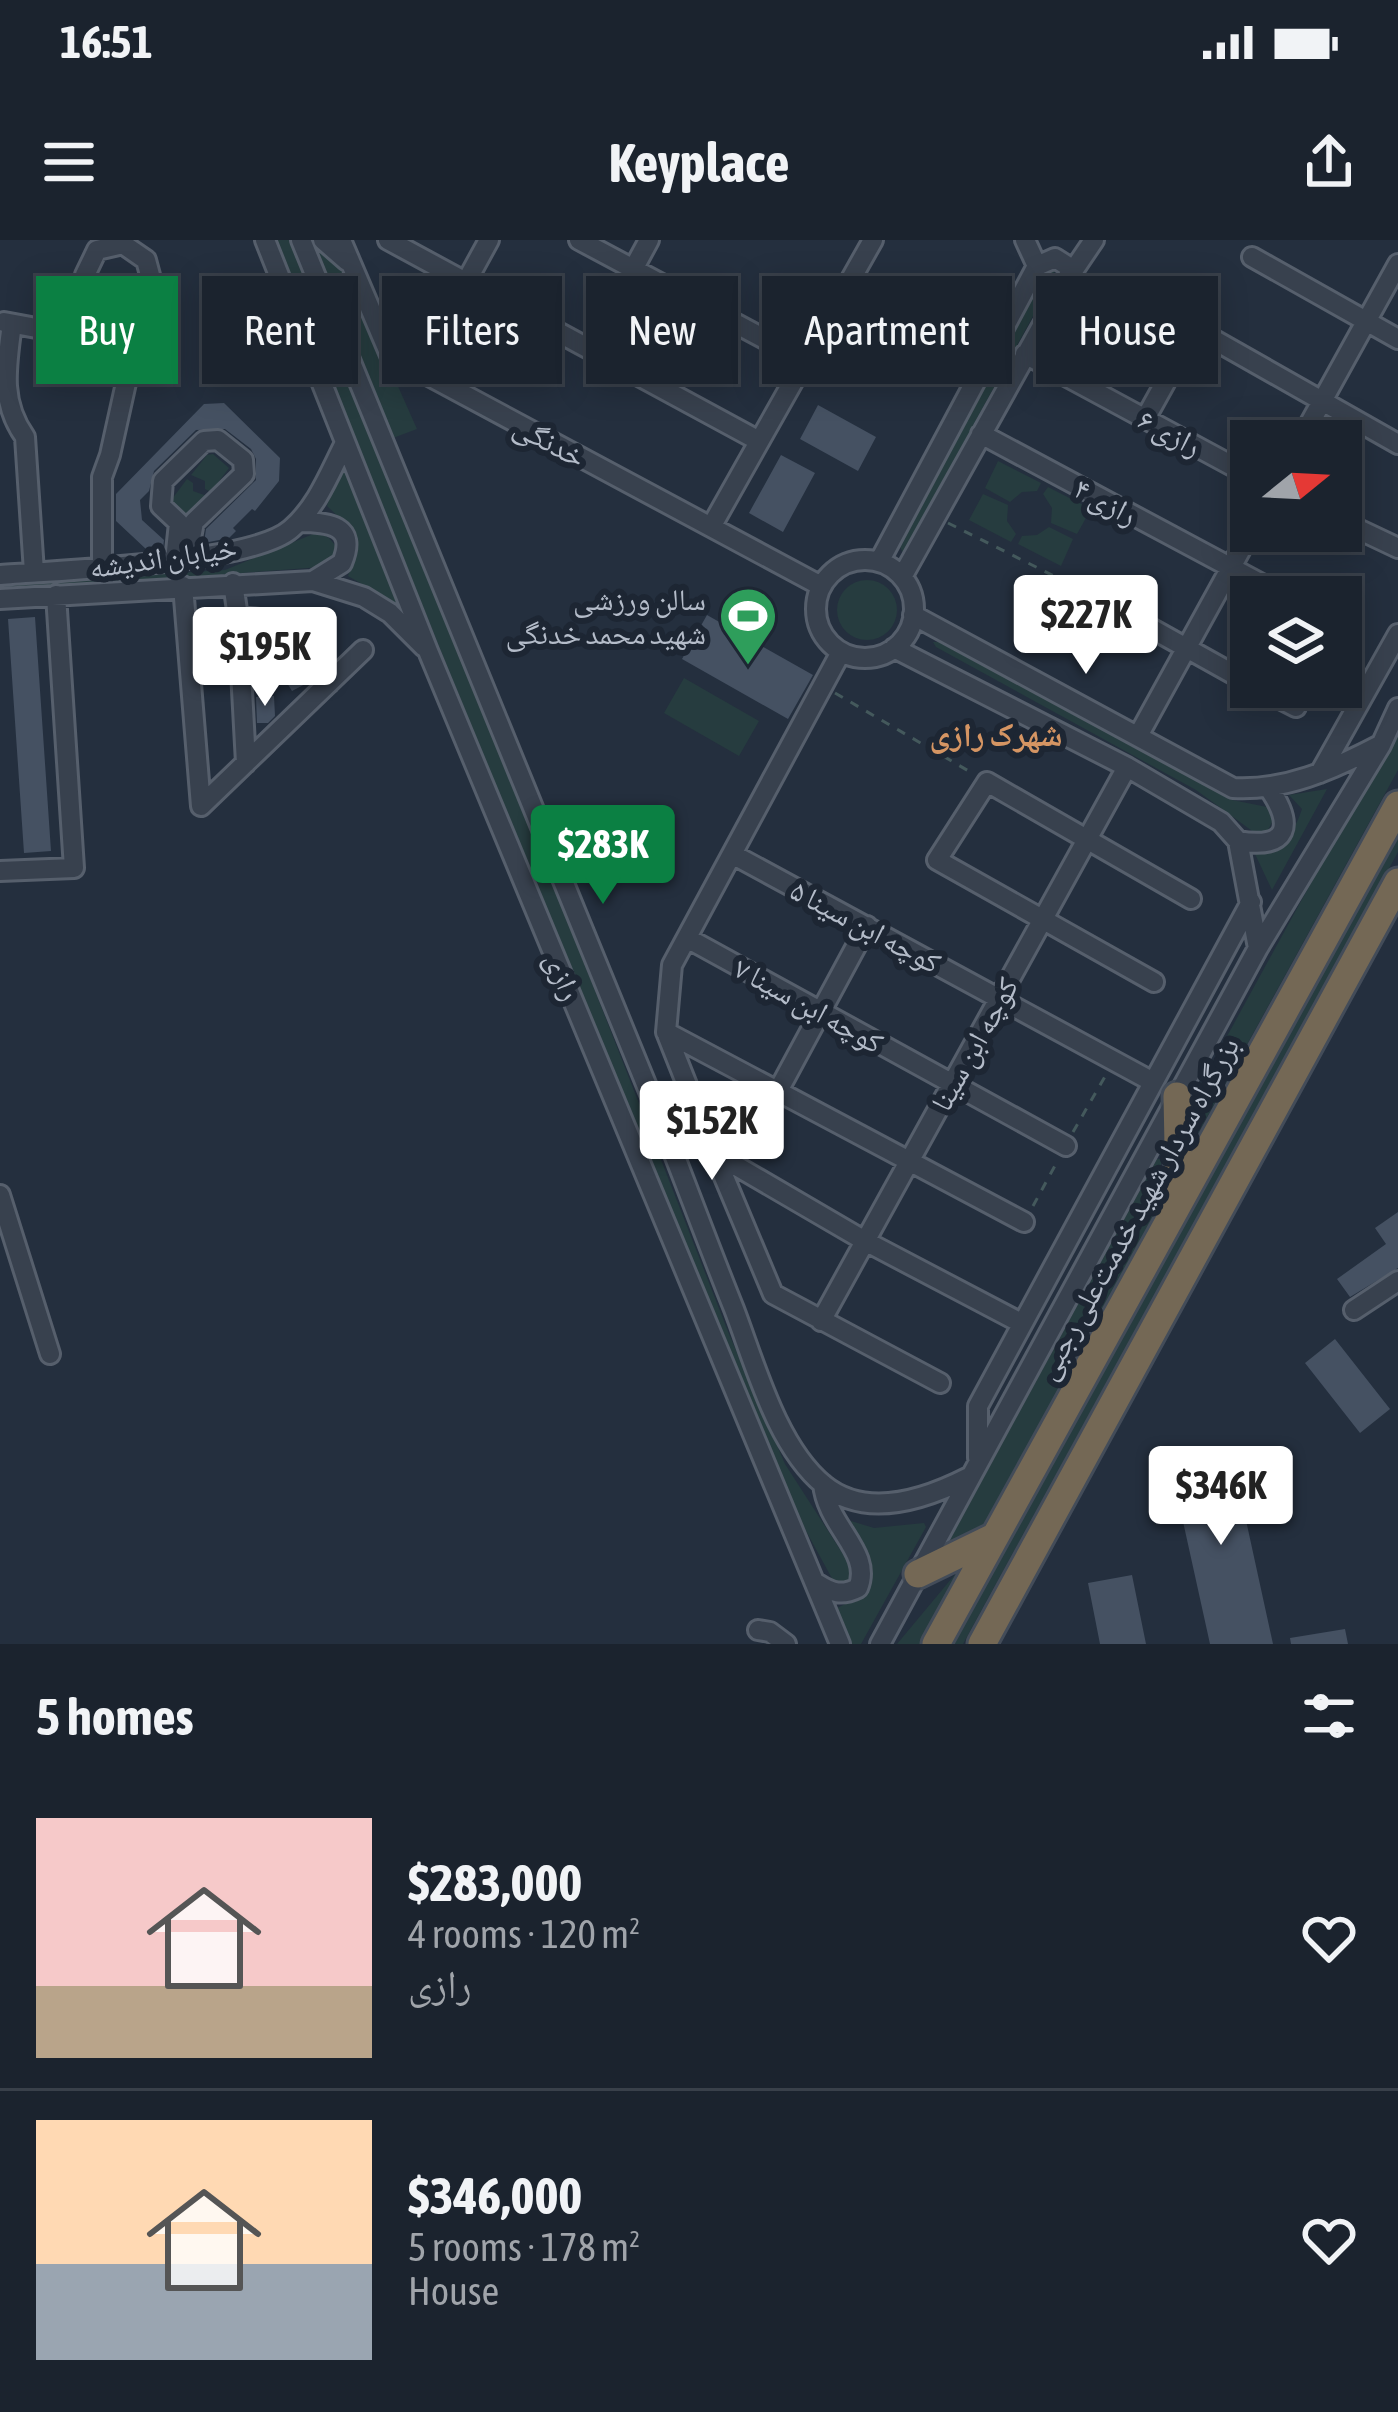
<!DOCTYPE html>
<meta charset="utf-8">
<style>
body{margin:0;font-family:"Asap Condensed","Noto Naskh Arabic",sans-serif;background:#242b36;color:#f1f3f6;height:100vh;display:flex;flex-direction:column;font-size:45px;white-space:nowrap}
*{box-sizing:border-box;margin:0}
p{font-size:39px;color:#a0a4aa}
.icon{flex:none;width:66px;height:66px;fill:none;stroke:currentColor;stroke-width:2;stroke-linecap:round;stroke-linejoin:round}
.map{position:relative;height:1404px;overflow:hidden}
.side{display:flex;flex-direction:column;background:#1b232e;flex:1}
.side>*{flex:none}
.banner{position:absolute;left:36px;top:36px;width:1326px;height:108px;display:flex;gap:24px}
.needle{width:78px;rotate:72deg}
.controls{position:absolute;left:1230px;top:180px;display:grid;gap:24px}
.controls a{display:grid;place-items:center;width:132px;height:132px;border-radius:0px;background:#1b232e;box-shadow:0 6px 30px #0003,0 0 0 3px #39404a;font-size:60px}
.price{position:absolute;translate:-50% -102px;padding:0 27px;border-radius:12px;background:#fff;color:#222;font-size:39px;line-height:78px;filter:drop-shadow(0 3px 6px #0008)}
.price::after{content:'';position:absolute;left:50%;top:72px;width:36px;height:27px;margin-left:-18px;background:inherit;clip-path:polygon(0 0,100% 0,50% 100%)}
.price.on{background:#0b8043;color:#fff}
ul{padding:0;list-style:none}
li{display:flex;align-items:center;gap:36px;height:300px;padding:0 36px}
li+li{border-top:3px solid #39404a}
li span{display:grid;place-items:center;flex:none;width:336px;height:240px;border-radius:0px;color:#555}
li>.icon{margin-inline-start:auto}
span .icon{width:144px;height:144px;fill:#fffc;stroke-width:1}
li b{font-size:51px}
h2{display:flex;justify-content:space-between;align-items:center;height:144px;padding:0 36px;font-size:51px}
.tag{padding:0 42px;border-radius:0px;background:#1b232e;box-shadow:0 6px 30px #0003,0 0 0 3px #39404a;font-size:42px;line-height:108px}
.tag.on{background:#0b8043;color:#fff}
.status{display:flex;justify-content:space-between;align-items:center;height:84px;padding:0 60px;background:#1b232e;direction:ltr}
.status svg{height:33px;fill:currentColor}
header{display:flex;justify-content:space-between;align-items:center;height:156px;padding:0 36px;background:#1b232e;font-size:54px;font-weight:700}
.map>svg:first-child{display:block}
.green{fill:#263c3f}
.building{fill:#455162}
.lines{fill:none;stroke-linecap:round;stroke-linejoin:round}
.minor-casing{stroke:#565f6c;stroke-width:24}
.highway-casing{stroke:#434c59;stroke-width:33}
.path{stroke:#44595c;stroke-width:3;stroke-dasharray:9 9;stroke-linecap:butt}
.minor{stroke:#38414e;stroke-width:18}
.highway{stroke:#746855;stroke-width:27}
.labels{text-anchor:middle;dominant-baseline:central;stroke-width:12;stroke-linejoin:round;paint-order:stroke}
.street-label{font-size:30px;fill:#b4bcc9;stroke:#1d2633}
.poi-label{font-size:30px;fill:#b4bcc9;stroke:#1d2633;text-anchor:end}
.neighbourhood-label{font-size:33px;font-weight:bold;fill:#d59563;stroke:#1d2633}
</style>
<div class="status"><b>16:51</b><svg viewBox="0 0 49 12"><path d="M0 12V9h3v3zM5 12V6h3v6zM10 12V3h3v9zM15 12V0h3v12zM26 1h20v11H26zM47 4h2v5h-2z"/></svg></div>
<header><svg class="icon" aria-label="menu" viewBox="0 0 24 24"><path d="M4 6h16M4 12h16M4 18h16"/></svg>Keyplace<svg class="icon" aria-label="share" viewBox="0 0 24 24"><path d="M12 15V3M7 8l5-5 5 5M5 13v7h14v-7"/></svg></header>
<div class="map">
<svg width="1398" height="1404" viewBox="0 0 1398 1404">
<rect width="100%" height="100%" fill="#242f3e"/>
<path class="green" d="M274 0H289L542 615 729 1094 785 1224 852 1328 854 1337 850 1343 835 1344 793 1267 720 1098Z
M316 8 340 24 353 45 417 189 393 198Z
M1046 29 1054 30 1055 36 903 313 899 305Z
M213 214 229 228 211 252 205 249V241L191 235 207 215Z
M342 218 402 367 348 336 353 322V291L327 266Z
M998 221 1041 243 1037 251 1022 252 1010 262 985 248Z
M187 239 193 243V251L207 256 191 276 185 277 169 263Z
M1048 247 1091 269 1077 294 1051 283 1052 268 1043 254Z
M983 254 1008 265 1007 281 1016 294 1011 302 969 280Z
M1049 287 1073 299 1061 326 1018 304 1022 296 1037 295Z
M318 292 329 298 335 305V320L322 327 0 351V344L225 330Z
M837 370a30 30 0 1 1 60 0a30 30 0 1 1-60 0Z
M933 402H939L1232 560 1267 567 1275 576 1267 592 1255 593 1196 550 936 407Z
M684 438 759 481 739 516 664 473Z
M1398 484V530L1189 910 1191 862Z
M1327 549 1272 650 1255 614C1282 611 1294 593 1302 569L1289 555Z
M1398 594V612L963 1404H954Z
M1157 919H1161V963L978 1300 942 1314Z
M838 1277 874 1288 924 1283 926 1287 861 1404H845L835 1369 865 1354Z
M957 1332 958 1337 921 1404H897Z"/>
<path class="building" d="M224 163 280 218 279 241 255 271 252 269 233 288 236 291 229 298 204 303 206 289 256 240V219L251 209 225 189 196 190 154 231 149 251 140 260 142 280 164 300 163 308 147 310 116 281V254L204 164Z
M818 165 876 197 858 231 800 199Z
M781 215 815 233 783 292 749 273Z
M707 375 813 435 788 479 682 419Z
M35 377 51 611 24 613 8 379Z
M259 396 290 410 311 441 292 451 272 419 273 428 254 421 253 399H261Z
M274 456 275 476 268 483H257L256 457Z
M1398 972V1028L1350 1057 1337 1039 1386 1004 1375 988Z
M1335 1099 1390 1169 1360 1193 1305 1123Z
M1230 1207 1273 1404H1210L1169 1218Z
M1132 1335 1146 1404H1100L1088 1343Z
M1345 1389 1348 1404H1291L1290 1398Z"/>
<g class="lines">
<g class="minor-casing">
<path id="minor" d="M265 0 428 411 840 1404
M301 0C418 289 539 577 655 866 682 933 707 1002 734 1069 755 1124 777 1207 824 1245 867 1280 926 1259 969 1237
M323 0 347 21
M341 0 390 115 821 346
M388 0 759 201
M579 0 804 120
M1252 17 1398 99
M1037 26 1055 18 1066 25 1071 34
M466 42 489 0
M849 42 987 115
M1097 48 1195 89 1398 204
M4 82 74 95 85 35 97 10 123 4
M12 84C6 128 0 162 25 197L34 332
M590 109 649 0
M1025 114 1251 236
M1145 179 1195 89
M981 194 1286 357
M1300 201 1398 24
M1341 281 1398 308
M299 282C328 282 358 285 342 323L313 341
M711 287 873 0
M816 369a49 49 0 1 1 98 0a49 49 0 1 1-98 0Z
M175 321 179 283 161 266 163 241 204 201 218 200 243 220 244 234 194 282 187 319
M879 322 1037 26 1025 0
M102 327V237L110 215 150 35 146 20 117 0
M0 335C59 330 251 324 291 289 317 267 330 232 345 203
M902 337 1071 34 1094 0
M233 343 238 377 246 523
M183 346 201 566
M1086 352 1251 444
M0 359 313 341 364 357 390 373 424 407
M913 375 1233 548C1285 551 1332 530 1378 506
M238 377C296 381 305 391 329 443
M1341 386 1344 388
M894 408 1127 527 1221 582 1238 601 1258 708
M841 412 672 725 666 792 1024 982
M1257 447 1296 467
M1138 496 1251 291
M1320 533 1398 394
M201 566 363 410
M1238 601C1289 610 1295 585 1268 547
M732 614 1153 842
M0 631 74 628 56 355
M687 698 1066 906
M1154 742 937 620 987 542 1191 659
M666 792 714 913 865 1001 1021 1083
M778 851 867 686
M714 913 773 1054 940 1143
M0 955 50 1114
M1354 1070 1398 1041
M821 1081 1127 527
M978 1218V1166L1251 662
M818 1344C832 1353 842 1356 858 1348 873 1312 827 1287 823 1244
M758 1390 770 1392 786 1404
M880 1404 1258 708 1381 505 1398 468"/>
</g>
<g class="highway-casing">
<path id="highway" d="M1177 856 1179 954
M918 1334 994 1297
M936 1404 1398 565
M982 1404 1398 642"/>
</g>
<path class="path" d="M948 283 1074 346
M835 453 972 533
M1073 892 1107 833
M1033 966 1057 922"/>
<use href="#minor" class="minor"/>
<use href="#highway" class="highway"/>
</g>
<defs>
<g id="stadium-pin" transform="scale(3)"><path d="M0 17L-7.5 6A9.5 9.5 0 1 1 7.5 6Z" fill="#2e9e5b" stroke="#1d2633"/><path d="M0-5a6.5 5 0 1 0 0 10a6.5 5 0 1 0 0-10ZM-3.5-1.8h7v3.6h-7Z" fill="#fff"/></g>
</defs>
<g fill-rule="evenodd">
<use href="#stadium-pin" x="748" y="376"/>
</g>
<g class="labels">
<g class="street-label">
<text transform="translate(1170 192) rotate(28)">رازی ۶</text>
<text transform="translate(550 201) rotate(28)">خدنگی</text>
<text transform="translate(1106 261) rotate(28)">رازی ۴</text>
<text transform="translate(163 317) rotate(-8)">خیابان اندیشه</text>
<text transform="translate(866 686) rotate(28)">کوچه ابن سینا ۵</text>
<text transform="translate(564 736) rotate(67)">رازی</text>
<text transform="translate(809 765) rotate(29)">کوچه ابن سینا ۷</text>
<text transform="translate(974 804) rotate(-61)">کوچه ابن سینا</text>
<text transform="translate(1137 968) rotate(-61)">بزرگراه سردار شهید خدمت‌علی رجبی</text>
</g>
<g class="poi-label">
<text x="706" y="359">سالن ورزشی<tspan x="706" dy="34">شهید محمد خدنگی</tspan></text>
</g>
<g class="neighbourhood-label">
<text x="996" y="494">شهرک رازی</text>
</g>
</g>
</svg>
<div class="controls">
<a><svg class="needle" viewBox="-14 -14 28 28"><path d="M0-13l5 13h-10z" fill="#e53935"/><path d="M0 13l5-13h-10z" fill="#a0a4aa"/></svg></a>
<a><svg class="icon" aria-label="layers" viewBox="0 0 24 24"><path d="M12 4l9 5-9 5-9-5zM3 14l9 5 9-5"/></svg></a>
</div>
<b class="price" style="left:1086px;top:437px">$227K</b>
<b class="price" style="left:265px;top:469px">$195K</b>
<b class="price on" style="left:603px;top:667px">$283K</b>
<b class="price" style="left:712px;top:943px">$152K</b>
<b class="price" style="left:1221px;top:1308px">$346K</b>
<div class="banner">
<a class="tag on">Buy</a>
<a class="tag">Rent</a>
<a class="tag">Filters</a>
<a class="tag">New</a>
<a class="tag">Apartment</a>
<a class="tag">House</a>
</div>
</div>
<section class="side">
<h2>5 homes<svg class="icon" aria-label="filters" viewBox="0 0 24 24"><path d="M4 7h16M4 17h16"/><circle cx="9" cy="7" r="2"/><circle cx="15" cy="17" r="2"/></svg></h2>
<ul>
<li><span style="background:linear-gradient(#f6c9c9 70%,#b9a48a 0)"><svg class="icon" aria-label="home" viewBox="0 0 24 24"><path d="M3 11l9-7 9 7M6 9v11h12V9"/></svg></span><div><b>$283,000</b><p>4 rooms · 120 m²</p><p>رازی</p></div><svg class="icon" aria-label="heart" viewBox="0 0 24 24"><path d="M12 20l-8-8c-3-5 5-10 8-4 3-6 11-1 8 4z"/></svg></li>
<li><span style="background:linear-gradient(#ffd9b3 60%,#9aa5b1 0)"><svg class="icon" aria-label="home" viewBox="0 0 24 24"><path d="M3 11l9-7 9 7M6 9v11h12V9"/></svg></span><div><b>$346,000</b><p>5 rooms · 178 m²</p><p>House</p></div><svg class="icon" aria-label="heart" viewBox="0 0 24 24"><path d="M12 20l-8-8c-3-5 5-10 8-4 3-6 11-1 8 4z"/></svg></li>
</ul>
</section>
